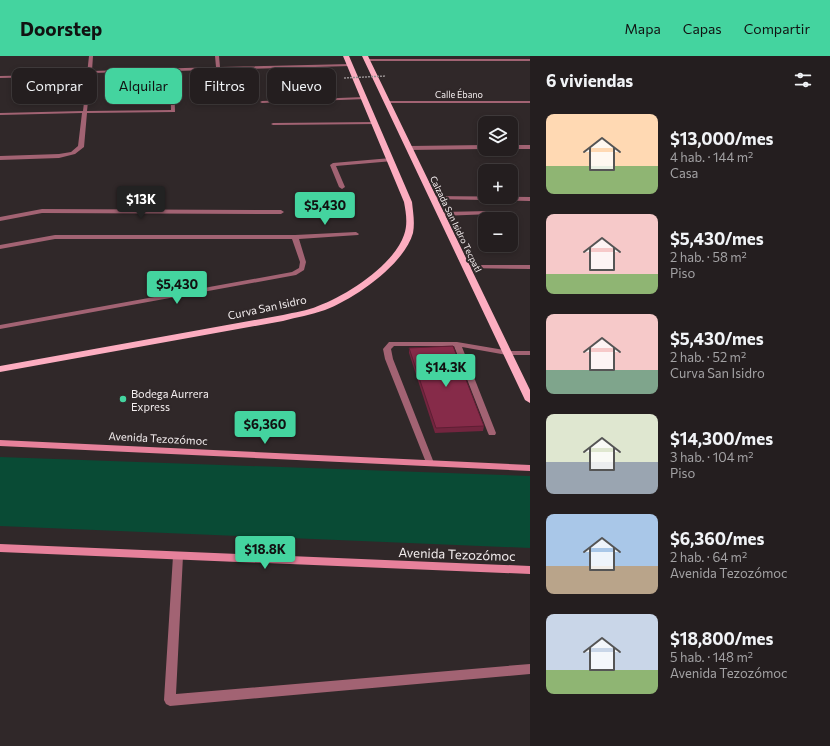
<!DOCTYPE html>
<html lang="es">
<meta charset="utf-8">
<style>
body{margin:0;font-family:Commissioner,sans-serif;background:#2c2728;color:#f1f3f6;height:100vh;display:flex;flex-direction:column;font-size:15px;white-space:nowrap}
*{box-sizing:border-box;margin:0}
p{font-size:13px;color:#a3a2a4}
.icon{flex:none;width:22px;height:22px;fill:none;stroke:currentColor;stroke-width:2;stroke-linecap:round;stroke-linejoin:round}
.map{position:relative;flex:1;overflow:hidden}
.panel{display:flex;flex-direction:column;background:#241e1f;width:300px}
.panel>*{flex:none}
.hud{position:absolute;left:12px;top:12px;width:380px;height:36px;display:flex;gap:8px}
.fabs{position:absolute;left:478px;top:60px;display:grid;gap:8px}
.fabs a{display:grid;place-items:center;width:40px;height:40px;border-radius:8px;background:#241e1f;box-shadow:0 2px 6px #0003,0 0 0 1px #413c3d;font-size:20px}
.price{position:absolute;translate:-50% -34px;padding:0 9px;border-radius:4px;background:#44d49f;color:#111;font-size:13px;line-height:26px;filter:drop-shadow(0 1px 2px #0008)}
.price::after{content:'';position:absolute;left:50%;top:24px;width:12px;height:9px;margin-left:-6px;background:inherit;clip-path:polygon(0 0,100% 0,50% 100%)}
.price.active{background:#222;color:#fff}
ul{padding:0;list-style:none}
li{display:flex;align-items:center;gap:12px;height:100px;padding:0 16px}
li span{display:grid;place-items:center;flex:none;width:112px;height:80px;border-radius:8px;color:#555}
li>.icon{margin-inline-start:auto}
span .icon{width:48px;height:48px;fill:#fffc;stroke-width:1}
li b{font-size:17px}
h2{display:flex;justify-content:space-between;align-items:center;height:48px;padding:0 16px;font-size:17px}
.pill{padding:0 14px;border-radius:8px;background:#241e1f;box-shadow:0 2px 6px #0003,0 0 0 1px #413c3d;font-size:14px;line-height:36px}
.pill.active{background:#44d49f;color:#111}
header{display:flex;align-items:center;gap:24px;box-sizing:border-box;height:56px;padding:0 20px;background:#44d49f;color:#111}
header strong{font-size:19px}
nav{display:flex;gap:22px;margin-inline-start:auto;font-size:14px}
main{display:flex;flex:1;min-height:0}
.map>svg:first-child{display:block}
.green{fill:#094b35}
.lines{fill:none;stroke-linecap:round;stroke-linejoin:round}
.service{fill:#a26373;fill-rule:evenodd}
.minor{fill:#a26373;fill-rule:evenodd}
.secondary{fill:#e6819b;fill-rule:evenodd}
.primary{fill:#fcadc0;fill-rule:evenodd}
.path-bridge{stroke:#968f90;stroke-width:1.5;stroke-dasharray:2 1;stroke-linecap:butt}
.wall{fill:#73253f}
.building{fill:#862b49;stroke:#5e1e33}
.poi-dot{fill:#44d49f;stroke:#302829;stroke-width:1.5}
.labels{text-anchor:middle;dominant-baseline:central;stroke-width:4;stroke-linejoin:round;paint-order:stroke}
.far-street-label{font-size:9px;fill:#f3edee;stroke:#302829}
.street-label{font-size:11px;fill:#f3edee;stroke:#302829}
.poi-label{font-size:11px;fill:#f3edee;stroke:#302829;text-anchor:start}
.near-street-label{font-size:13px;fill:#f3edee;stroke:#302829}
</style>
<header>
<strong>Doorstep</strong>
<nav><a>Mapa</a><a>Capas</a><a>Compartir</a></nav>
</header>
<main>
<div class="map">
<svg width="530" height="690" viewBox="0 0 530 690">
<rect width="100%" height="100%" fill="#302829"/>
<path class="green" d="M0 401 530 420V492L0 470Z"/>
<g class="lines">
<path class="service" d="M231 11 233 12 236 29 234 30 232 29 229 12Z
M154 13 156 14 155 27 153 28 151 27 152 14Z
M364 41 366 42V43L262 47 260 46 262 45Z
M375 66H377V68L273 69 271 68 273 67Z
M391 102 393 103V105L336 110 345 131 342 133 339 131 330 109 333 107Z
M490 155 492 156V158L441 160 438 158 441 156Z
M389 286H457L510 295 511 297 507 299 462 291 496 377 495 379H489L488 377 454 290H394L391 293 393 303 434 407 433 409H427L385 303 383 293Z
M178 496 181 497 183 500 176 638 530 608V618L170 650 166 648 164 644 173 500 175 497Z"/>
<path class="minor" d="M89 0H93L92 15 216 11 215 0H219L220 11 350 8 352 9 350 10 174 15 175 56 87 57 84 91 75 98 59 102 0 104V100L59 98 71 96 78 90 82 57 0 59V57L83 55 87 20 0 22V20L87 18ZM170 15 171 54 87 55 91 17Z
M366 3H530V5H365V3Z
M387 45H530V47H385V46Z
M485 89V93L409 94 406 92 409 90Z
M511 89H530V93H511Z
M433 140 530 141V145L431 143 430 142Z
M42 153 281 154 284 156 281 158 42 157 0 165V161Z
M356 176 359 178 358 179 299 183 306 206 304 214 296 219 0 273V269L292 216 299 212 300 206 292 183H55L0 193V189L55 179H295Z
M466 209H530V213L464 212V210Z
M504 295H530V299H507L503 297Z"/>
<path class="secondary" d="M0 384 530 409V415L0 390Z
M0 488 530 510V518L0 496Z"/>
<path class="primary" d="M343 0H349L412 146C413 156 415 166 413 177 404 209 354 243 325 254 311 259 297 261 283 265L0 316V310L283 259C295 256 307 255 318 250 346 240 394 209 404 179 408 168 406 157 404 146Z
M362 0H368L530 334V347L525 344Z"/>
<path class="path-bridge" d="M344 22 386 20"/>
</g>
<path class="wall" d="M409 292 484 370 483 375 435 377 409 297Z"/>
<path class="building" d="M453 290 484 370 436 372 409 292Z"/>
<circle class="poi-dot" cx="123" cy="343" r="4"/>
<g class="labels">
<g class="far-street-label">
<text x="459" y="38">Calle Ébano</text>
<text transform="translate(456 168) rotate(64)">Calzada San Isidro Tecpatl</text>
</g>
<g class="street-label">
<text transform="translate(267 251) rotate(-12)">Curva San Isidro</text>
<text transform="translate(158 382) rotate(3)">Avenida Tezozómoc</text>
</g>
<g class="poi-label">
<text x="131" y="337">Bodega Aurrera<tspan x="131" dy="13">Express</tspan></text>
</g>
<g class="near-street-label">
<text transform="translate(457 498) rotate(2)">Avenida Tezozómoc</text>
</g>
</g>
</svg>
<div class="fabs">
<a><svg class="icon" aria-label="layers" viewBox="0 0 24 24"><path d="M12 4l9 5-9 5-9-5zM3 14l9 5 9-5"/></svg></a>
<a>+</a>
<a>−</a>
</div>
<b class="price active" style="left:141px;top:164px">$13K</b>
<b class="price" style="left:325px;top:170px">$5,430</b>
<b class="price" style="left:177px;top:249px">$5,430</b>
<b class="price" style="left:446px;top:332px">$14.3K</b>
<b class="price" style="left:265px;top:389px">$6,360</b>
<b class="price" style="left:265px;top:514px">$18.8K</b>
<div class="hud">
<a class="pill">Comprar</a>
<a class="pill active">Alquilar</a>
<a class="pill">Filtros</a>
<a class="pill">Nuevo</a>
</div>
</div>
<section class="panel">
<h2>6 viviendas<svg class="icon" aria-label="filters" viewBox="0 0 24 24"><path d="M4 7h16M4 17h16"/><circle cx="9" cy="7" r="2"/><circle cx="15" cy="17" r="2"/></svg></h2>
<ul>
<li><span style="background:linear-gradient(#ffd9b3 65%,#8fb573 0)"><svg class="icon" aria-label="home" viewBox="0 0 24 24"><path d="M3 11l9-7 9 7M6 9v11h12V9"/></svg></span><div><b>$13,000/mes</b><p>4 hab. · 144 m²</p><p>Casa</p></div></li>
<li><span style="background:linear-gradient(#f6c9c9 75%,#8fb573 0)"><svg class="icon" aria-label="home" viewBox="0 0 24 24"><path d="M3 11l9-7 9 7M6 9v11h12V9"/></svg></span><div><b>$5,430/mes</b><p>2 hab. · 58 m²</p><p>Piso</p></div></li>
<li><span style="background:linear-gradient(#f6c9c9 70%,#7fa58c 0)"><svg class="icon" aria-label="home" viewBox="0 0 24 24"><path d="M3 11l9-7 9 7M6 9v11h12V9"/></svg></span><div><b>$5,430/mes</b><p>2 hab. · 52 m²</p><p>Curva San Isidro</p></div></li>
<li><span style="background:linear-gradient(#dfe7d0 60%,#9aa5b1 0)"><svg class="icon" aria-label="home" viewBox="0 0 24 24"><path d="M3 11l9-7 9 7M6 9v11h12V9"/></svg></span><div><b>$14,300/mes</b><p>3 hab. · 104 m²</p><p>Piso</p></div></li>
<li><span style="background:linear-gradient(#a9c7e8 65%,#b9a48a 0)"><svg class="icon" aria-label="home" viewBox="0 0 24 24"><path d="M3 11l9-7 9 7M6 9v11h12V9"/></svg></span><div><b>$6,360/mes</b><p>2 hab. · 64 m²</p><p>Avenida Tezozómoc</p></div></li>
<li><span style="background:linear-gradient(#c9d6e8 70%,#8fb573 0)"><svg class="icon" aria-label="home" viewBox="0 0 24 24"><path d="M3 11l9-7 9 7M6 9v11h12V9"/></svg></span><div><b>$18,800/mes</b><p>5 hab. · 148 m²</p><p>Avenida Tezozómoc</p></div></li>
</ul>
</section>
</main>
